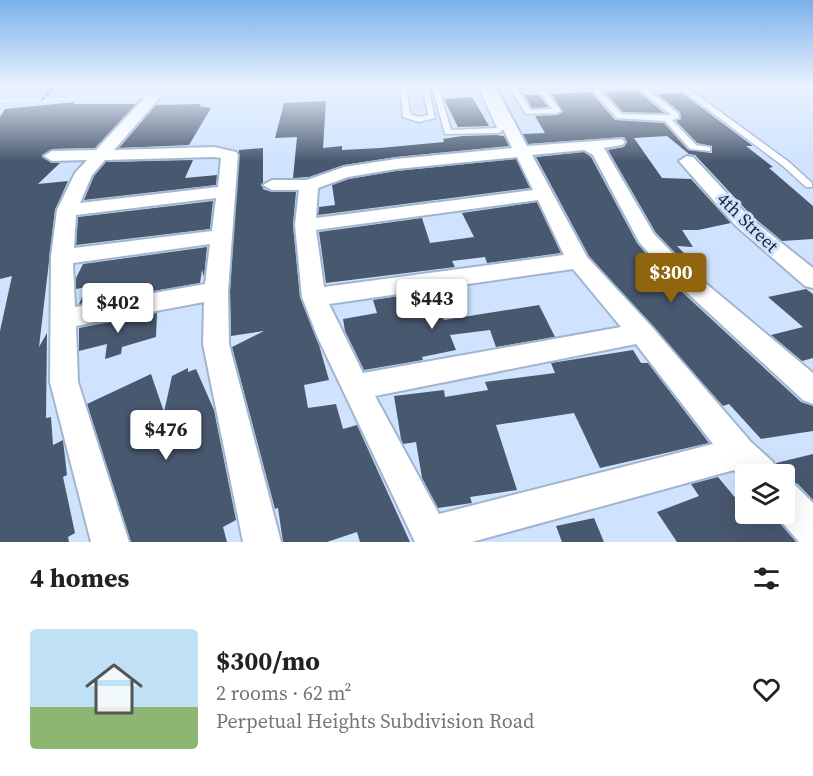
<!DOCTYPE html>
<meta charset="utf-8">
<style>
body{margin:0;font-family:"Source Serif 4",serif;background:#f2f2f2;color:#222;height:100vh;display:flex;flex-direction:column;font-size:22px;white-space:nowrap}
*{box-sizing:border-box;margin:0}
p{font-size:20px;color:#767676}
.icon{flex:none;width:33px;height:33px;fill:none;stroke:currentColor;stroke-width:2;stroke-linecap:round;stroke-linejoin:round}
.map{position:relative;height:542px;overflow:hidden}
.details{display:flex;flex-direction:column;background:#fff;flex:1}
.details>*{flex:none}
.tools{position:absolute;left:735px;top:464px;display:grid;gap:12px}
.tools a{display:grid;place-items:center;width:60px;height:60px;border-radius:6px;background:#fff;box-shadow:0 6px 24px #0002;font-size:30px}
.price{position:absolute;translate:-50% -51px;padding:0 14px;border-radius:6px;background:#fff;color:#222;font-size:20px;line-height:39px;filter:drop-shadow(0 2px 3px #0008)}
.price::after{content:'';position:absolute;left:50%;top:36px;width:18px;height:14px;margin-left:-9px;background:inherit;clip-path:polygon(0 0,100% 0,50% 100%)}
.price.on{background:#91640e;color:#fff}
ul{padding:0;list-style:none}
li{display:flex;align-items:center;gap:18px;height:150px;padding:0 30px}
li+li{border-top:2px solid #e0e0e0}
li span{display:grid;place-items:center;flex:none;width:168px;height:120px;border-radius:6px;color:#555}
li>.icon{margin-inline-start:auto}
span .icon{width:72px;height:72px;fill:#fffc;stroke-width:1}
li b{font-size:26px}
h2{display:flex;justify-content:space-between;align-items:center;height:72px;padding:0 30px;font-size:26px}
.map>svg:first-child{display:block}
.building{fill:#48586f}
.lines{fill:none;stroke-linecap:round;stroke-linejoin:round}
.service-casing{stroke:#a2b5cf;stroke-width:3}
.minor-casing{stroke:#a2b5cf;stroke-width:4}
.trunk-casing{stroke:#fff;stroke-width:3}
.service{fill:#fff;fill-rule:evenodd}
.minor{fill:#fff;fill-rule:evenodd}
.trunk{fill:#ccdef6;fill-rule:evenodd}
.path-bridge{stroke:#6d7a8c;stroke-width:2;stroke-dasharray:4 2;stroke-linecap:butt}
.labels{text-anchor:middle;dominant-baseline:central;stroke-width:6;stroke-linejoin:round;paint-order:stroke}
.street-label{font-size:18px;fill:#1b222c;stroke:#cfe3ff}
</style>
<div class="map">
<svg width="813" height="542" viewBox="0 0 813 542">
<rect width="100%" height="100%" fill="#cfe3ff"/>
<path class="building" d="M613 91H638L664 113 623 112 605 93Z
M591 92 615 120 664 123 688 150 712 153V146L697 143 676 121 681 119 680 112 657 94 682 93 753 146H746L773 167 769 168 813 206V239L782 241 752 216 695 155 689 154 667 136 634 138 662 178 691 179 731 223 698 230H682L693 247 677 246 694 263 686 264 656 233 608 150 624 147 627 142 624 137 528 144 523 134 545 133 535 116 557 115 563 112 552 94Z
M524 95H539L548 107 532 108Z
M472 97 489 126 458 127 444 99Z
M326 101 323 148 342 146V150L380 148 444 142 443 139 462 136 495 135 504 136 509 146 396 157 344 165 309 177 293 178 297 137 275 138 284 103Z
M76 102 73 104H136L95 148 52 149 42 155 51 163H60L38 184 68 181 55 210 39 347 47 333 46 418 51 417 53 445 63 440 67 475 63 477 75 533 68 537 69 542H0V331L12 276 0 279V117L5 109Z
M201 104 199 106 211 108 189 145 119 148 156 105Z
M263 148V189L272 192H296L293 225 300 297 319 345 329 380 304 385 308 408 336 404 343 429 357 425 410 542H360L357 532 327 542H283L278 508 275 509 232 347 264 331 231 336 230 291 239 150Z
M584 152 591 157 637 243 667 278 801 402 813 406V431L761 439 729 404 723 406 589 256 536 157Z
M516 159 530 188 318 215 319 207 335 205 332 185 349 179 396 171Z
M193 160 185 178 217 175 216 185 84 200 94 176 106 162Z
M213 201 210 229 76 245 78 217Z
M537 202 561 253 487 263 485 257 452 261 455 267 326 283 319 232 422 218 430 243 474 237 462 213Z
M207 247 204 277 202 270 200 283 79 304 87 287 76 289V278L83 264Z
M806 289 813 294V358L802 361 771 335 803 327 768 297Z
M425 292 435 317 442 316 444 320 539 305 555 337 496 347 490 330 450 335 456 350 422 357 423 360 364 370 345 331 343 319 377 313 373 300Z
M157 313 156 337 122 347 121 354 105 359 107 344 79 351V328Z
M633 350 641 363H648L709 443 600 468 574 413 496 425 517 490 470 497 472 503 438 508 422 478 416 442 403 444 401 439 394 396 444 390 445 397 488 390 485 382 555 373 551 363Z
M188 368V372L196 369 214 410 236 520 223 527 227 542H131L87 404 151 374 164 412 172 376Z
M813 454V500L798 484 784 479V474H780L776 463Z
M718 477 757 524 778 521 796 542H677L657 512 699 496 691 484Z
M594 518 604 542H562L556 526Z"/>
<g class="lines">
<g class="service-casing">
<path id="service" d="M400 86H406L410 114 419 117 428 115 422 86H428L435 118 419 122 403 117Z
M432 86H438L451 130 497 128 478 86H484L505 128 499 133 445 134Z
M509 86H515L531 110 552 109 536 86H543L561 111 557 113 526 114Z
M622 86H643L679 114V118L672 120 696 145 710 147V151L690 149 665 121 617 118 592 90 613 87V89L600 91 622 114 671 115 639 89 623 90 620 88Z
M677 86H685L789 162 812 183V187H806L783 166Z"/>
</g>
<g class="minor-casing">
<path id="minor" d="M159 86 164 87V93L114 150 214 147 236 152 238 155 228 291 229 344 281 542H243L203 344 204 302 76 326 78 382 129 542H91L50 382 51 257 57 210 75 173 87 160 52 161 44 156 52 151 96 150 154 87ZM214 157 221 158 218 187 80 203 92 175 105 160ZM216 198 212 231 74 248 76 215ZM210 244 205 284 75 307 73 263Z
M483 86H495L527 146 622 139 625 142 622 145 604 148 654 234 685 266 813 373V404L803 400 669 276 639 242 593 155 584 150 532 155 587 257 651 326 751 442 773 462 778 474H746V482L734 470 472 542H415L318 338 302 297 295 225 299 190H272L263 185 272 180H307L344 167 396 159 512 148ZM517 157 533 190 316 218 318 188 348 177 396 169ZM538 200 564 255 324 287 316 230ZM573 269 621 327 363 373 329 304ZM636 344 713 444 439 514 375 396Z
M687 156 693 157 750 218 813 268V288L805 286 736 226 679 161Z
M784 481 796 486 813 503V542H799L774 513H784Z"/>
</g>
<g class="trunk-casing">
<path id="trunk" d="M75 86H284L275 92 0 100V88Z"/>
</g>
<use href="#service" class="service"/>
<use href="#minor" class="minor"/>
<use href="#trunk" class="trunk"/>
<path class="path-bridge" d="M42 100 56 86"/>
</g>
<linearGradient id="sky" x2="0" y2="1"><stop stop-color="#7bb0ea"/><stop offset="0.53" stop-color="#e9f2ff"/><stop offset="1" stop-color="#e9f2ff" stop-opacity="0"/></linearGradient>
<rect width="813" height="162" fill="url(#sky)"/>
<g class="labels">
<g class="street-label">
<text transform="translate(748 222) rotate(44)">4th Street</text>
</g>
</g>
</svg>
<div class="tools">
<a><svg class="icon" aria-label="layers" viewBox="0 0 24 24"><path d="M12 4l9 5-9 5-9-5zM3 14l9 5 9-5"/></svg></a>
</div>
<b class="price on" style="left:671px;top:304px">$300</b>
<b class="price" style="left:432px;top:330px">$443</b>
<b class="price" style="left:118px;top:334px">$402</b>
<b class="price" style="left:166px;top:461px">$476</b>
</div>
<section class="details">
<h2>4 homes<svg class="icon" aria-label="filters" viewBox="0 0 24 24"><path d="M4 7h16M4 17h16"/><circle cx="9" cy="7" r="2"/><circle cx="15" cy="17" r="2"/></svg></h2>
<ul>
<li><span style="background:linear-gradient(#bfe0f5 65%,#8fb573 0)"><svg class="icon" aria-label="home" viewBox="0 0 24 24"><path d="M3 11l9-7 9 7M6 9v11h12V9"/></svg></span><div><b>$300/mo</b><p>2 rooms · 62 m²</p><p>Perpetual Heights Subdivision Road</p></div><svg class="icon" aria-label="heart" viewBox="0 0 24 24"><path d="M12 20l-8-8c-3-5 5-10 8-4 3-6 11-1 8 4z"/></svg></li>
</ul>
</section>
